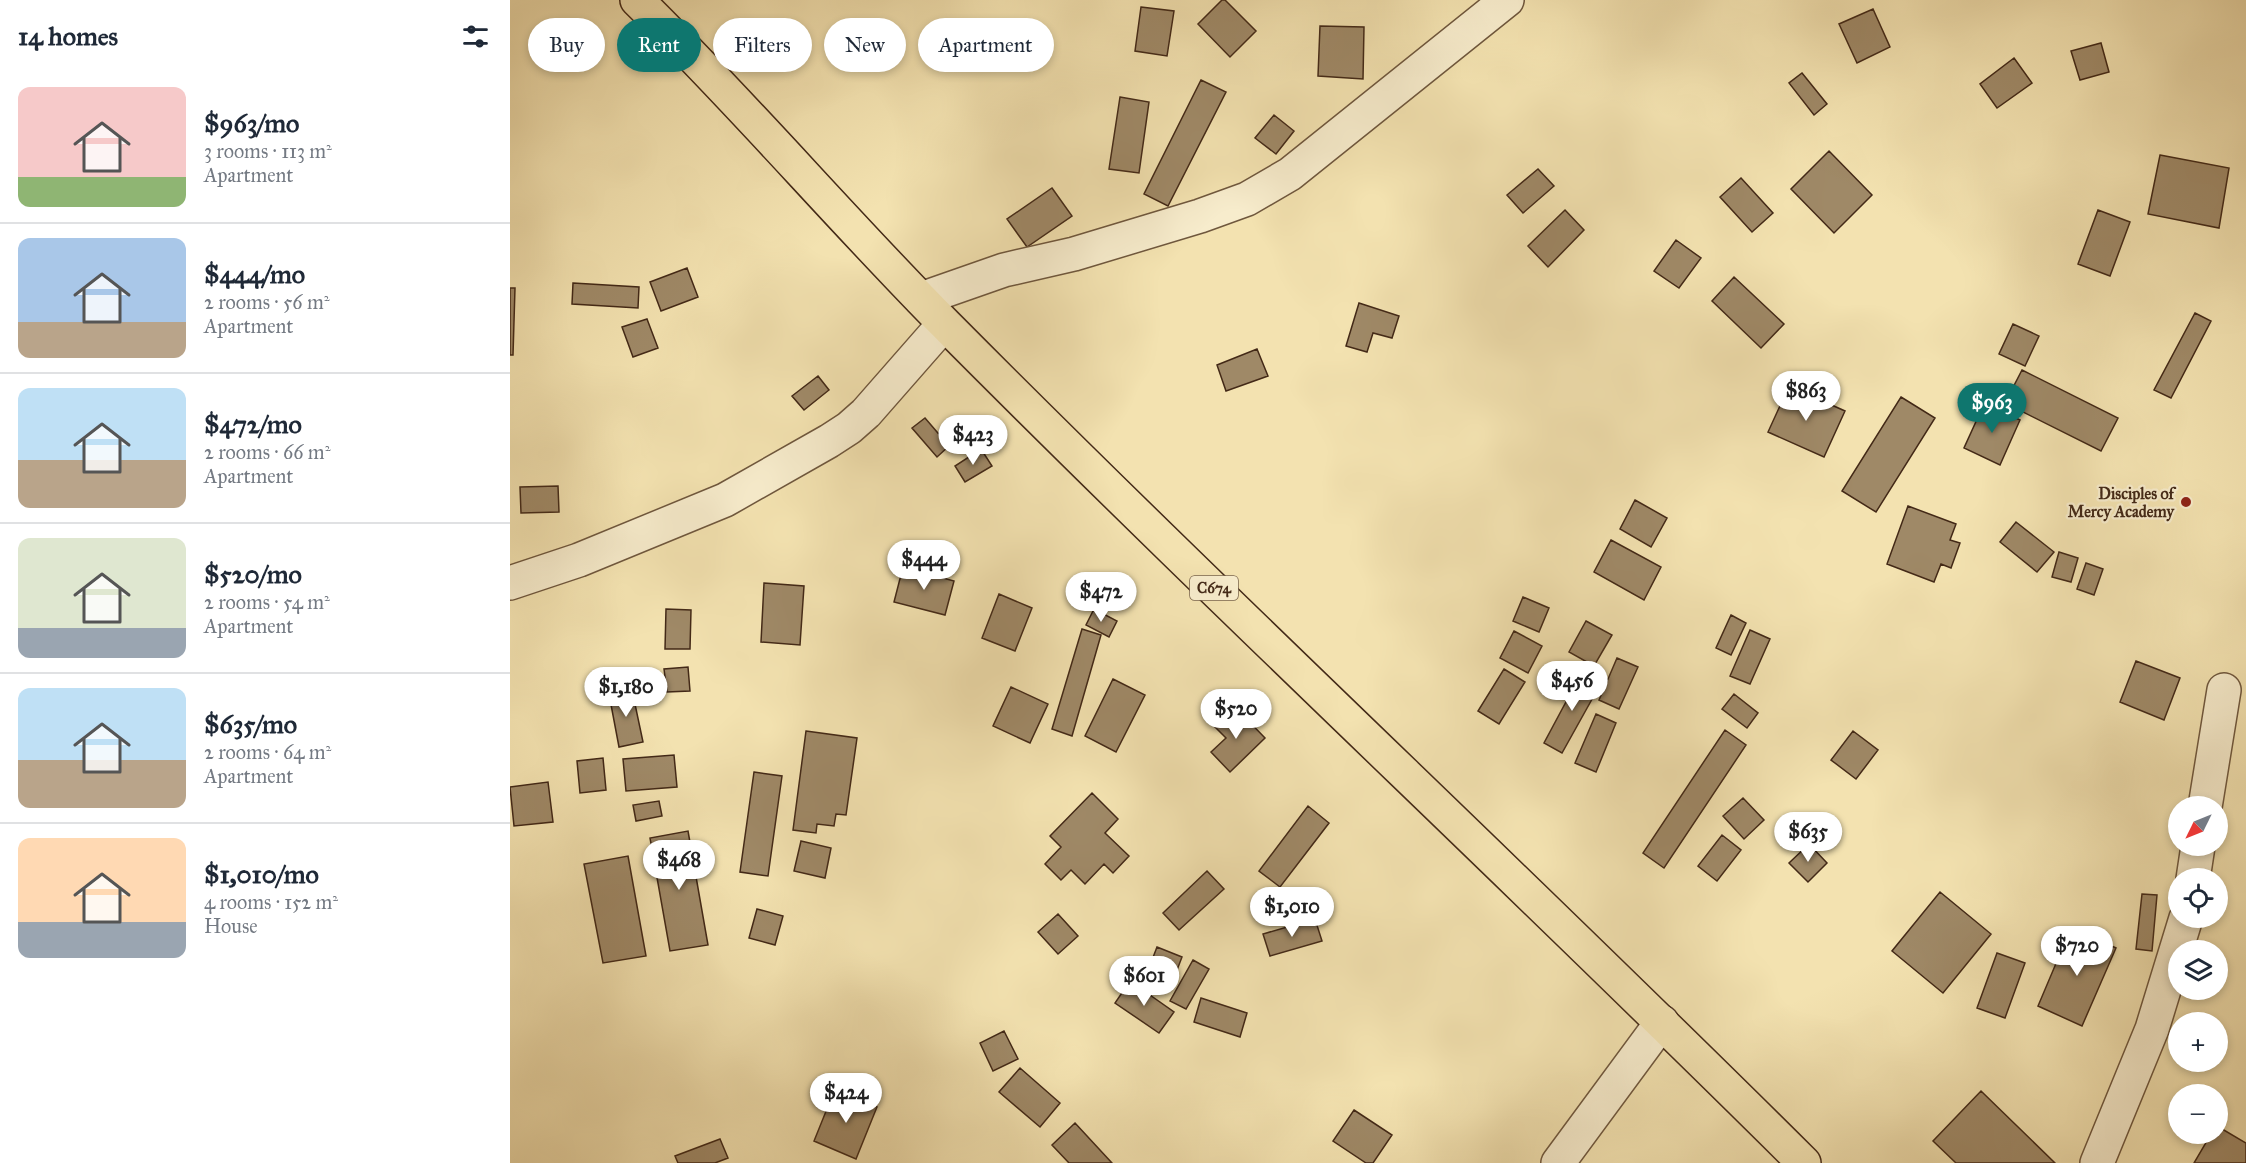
<!DOCTYPE html>
<meta charset="utf-8">
<style>
body{margin:0;font-family:"IM FELL Great Primer",serif;background:#f6f6f7;color:#1f2937;height:100vh;display:flex;flex-direction:column;font-size:22px;white-space:nowrap}
*{box-sizing:border-box;margin:0}
p{font-size:20px;color:#747a83}
.icon{flex:none;width:33px;height:33px;fill:none;stroke:currentColor;stroke-width:2;stroke-linecap:round;stroke-linejoin:round}
.map{position:relative;flex:1;overflow:hidden}
.side{display:flex;flex-direction:column;background:#fff;width:510px}
.side>*{flex:none}
.hud{position:absolute;left:18px;top:18px;width:570px;height:54px;display:flex;gap:12px}
.needle{width:39px;rotate:227deg}
.buttons{position:absolute;left:1658px;top:796px;display:grid;gap:12px}
.buttons a{display:grid;place-items:center;width:60px;height:60px;border-radius:50%;background:#fff;box-shadow:0 3px 9px #0003;font-size:30px}
.price{position:absolute;translate:-50% -51px;padding:0 14px;border-radius:21px;background:#fff;color:#222;font-size:20px;line-height:39px;filter:drop-shadow(0 2px 3px #0008)}
.price::after{content:'';position:absolute;left:50%;top:36px;width:18px;height:14px;margin-left:-9px;background:inherit;clip-path:polygon(0 0,100% 0,50% 100%)}
.price.selected{background:#0f766e;color:#fff}
ul{padding:0;list-style:none}
li{display:flex;align-items:center;gap:18px;height:150px;padding:0 18px}
li+li{border-top:2px solid #e0e1e3}
li span{display:grid;place-items:center;flex:none;width:168px;height:120px;border-radius:12px;color:#555}
li>.icon{margin-inline-start:auto}
span .icon{width:72px;height:72px;fill:#fffc;stroke-width:1}
li b{font-size:26px}
h2{display:flex;justify-content:space-between;align-items:center;height:72px;padding:0 18px;font-size:26px}
.tag{padding:0 21px;border-radius:27px;background:#fff;box-shadow:0 3px 9px #0003;font-size:21px;line-height:54px}
.tag.selected{background:#0f766e;color:#fff}
main{display:flex;flex:1;min-height:0}
.map>svg:first-child{display:block}
.building{fill:#9f8967;stroke:#432917;stroke-width:1.5}
.lines{fill:none;stroke-linecap:round;stroke-linejoin:round}
.minor-casing{stroke:#6f573d;stroke-width:36}
.major-casing{stroke:#432917;stroke-width:36}
.minor{stroke:#f7eccc;stroke-width:33}
.major{stroke:#f3e2b0;stroke-width:33}
.poi-dot{fill:#8f2418;stroke:#f7eccc;stroke-width:2}
.labels{text-anchor:middle;dominant-baseline:central;stroke-width:4.5;stroke-linejoin:round;paint-order:stroke}
.shield{fill:#f7eccc;stroke:#79644d;stroke-width:1.5}
.shield-label{font-size:15px;font-weight:bold;fill:#432917}
.poi-label{font-size:16px;font-weight:bold;fill:#432917;stroke:#f7eccc;text-anchor:end}
</style>
<main>
<section class="side">
<h2>14 homes<svg class="icon" aria-label="filters" viewBox="0 0 24 24"><path d="M4 7h16M4 17h16"/><circle cx="9" cy="7" r="2"/><circle cx="15" cy="17" r="2"/></svg></h2>
<ul>
<li><span style="background:linear-gradient(#f6c9c9 75%,#8fb573 0)"><svg class="icon" aria-label="home" viewBox="0 0 24 24"><path d="M3 11l9-7 9 7M6 9v11h12V9"/></svg></span><div><b>$963/mo</b><p>3 rooms · 113 m²</p><p>Apartment</p></div></li>
<li><span style="background:linear-gradient(#a9c7e8 70%,#b9a48a 0)"><svg class="icon" aria-label="home" viewBox="0 0 24 24"><path d="M3 11l9-7 9 7M6 9v11h12V9"/></svg></span><div><b>$444/mo</b><p>2 rooms · 56 m²</p><p>Apartment</p></div></li>
<li><span style="background:linear-gradient(#bfe0f5 60%,#b9a48a 0)"><svg class="icon" aria-label="home" viewBox="0 0 24 24"><path d="M3 11l9-7 9 7M6 9v11h12V9"/></svg></span><div><b>$472/mo</b><p>2 rooms · 66 m²</p><p>Apartment</p></div></li>
<li><span style="background:linear-gradient(#dfe7d0 75%,#9aa5b1 0)"><svg class="icon" aria-label="home" viewBox="0 0 24 24"><path d="M3 11l9-7 9 7M6 9v11h12V9"/></svg></span><div><b>$520/mo</b><p>2 rooms · 54 m²</p><p>Apartment</p></div></li>
<li><span style="background:linear-gradient(#bfe0f5 60%,#b9a48a 0)"><svg class="icon" aria-label="home" viewBox="0 0 24 24"><path d="M3 11l9-7 9 7M6 9v11h12V9"/></svg></span><div><b>$635/mo</b><p>2 rooms · 64 m²</p><p>Apartment</p></div></li>
<li><span style="background:linear-gradient(#ffd9b3 70%,#9aa5b1 0)"><svg class="icon" aria-label="home" viewBox="0 0 24 24"><path d="M3 11l9-7 9 7M6 9v11h12V9"/></svg></span><div><b>$1,010/mo</b><p>4 rooms · 152 m²</p><p>House</p></div></li>
</ul>
</section>
<div class="map">
<svg width="1736" height="1163" viewBox="0 0 1736 1163">
<rect width="100%" height="100%" fill="#f3e2b0"/>
<filter id="stains"><feTurbulence type="fractalNoise" baseFrequency=".00333" numOctaves="4"/><feColorMatrix values="0 0 0 0 .2 0 0 0 0 .09 0 0 0 0 .02 0 0 0 .5 -.17"/></filter>
<radialGradient id="worn" r=".72"><stop offset=".6" stop-color="#630" stop-opacity="0"/><stop offset="1" stop-color="#630" stop-opacity=".3"/></radialGradient>
<path class="building" d="M712 0H715L746 31 720 57 688 24Z
M631 7 664 11 657 56 625 51Z
M1363 9 1380 47 1347 63 1329 24Z
M810 26 854 27 853 79 808 76Z
M1591 43 1599 72 1570 80 1561 51Z
M1504 58 1522 83 1487 108 1470 84Z
M1292 73 1317 104 1304 115 1279 83Z
M691 80 716 92 658 206 634 194Z
M610 97 639 102 629 173 599 169Z
M764 115 784 131 766 154 745 138Z
M1319 151 1362 195 1324 233 1281 189Z
M1650 155 1719 168 1709 228 1638 214Z
M1028 169 1044 186 1013 213 997 195Z
M1231 178 1263 213 1242 232 1210 197Z
M542 188 562 216 517 247 497 219Z
M1055 210 1074 230 1038 267 1018 246Z
M1588 210 1620 222 1600 276 1568 264Z
M1166 240 1191 258 1169 288 1144 271Z
M177 268 188 297 151 311 140 282Z
M1224 277 1274 324 1251 348 1202 301Z
M63 283 129 287 128 308 62 304Z
M0 288H5L3 355H0Z
M849 303 889 316 882 338 863 333 857 352 836 346Z
M1685 313 1701 321 1661 398 1644 390Z
M137 319 148 348 123 357 112 327Z
M1503 324 1529 336 1515 366 1489 354Z
M747 349 758 376 716 391 707 365Z
M1512 370 1608 418 1591 451 1495 403Z
M308 376 319 390 294 410 282 396Z
M1279 386 1335 411 1314 457 1258 432Z
M1391 397 1425 418 1366 512 1332 491Z
M1474 404 1510 420 1490 465 1454 448Z
M415 418 439 446 427 457 402 428Z
M471 449 482 466 455 482 445 466Z
M48 486 49 512 11 513 10 487Z
M1125 500 1157 518 1141 547 1110 529Z
M1398 506 1446 524 1440 540 1450 543 1441 568 1431 564 1424 582 1377 564Z
M1506 522 1544 552 1527 572 1490 542Z
M1101 540 1151 567 1134 600 1084 572Z
M1549 552 1568 558 1561 582 1542 577Z
M1576 563 1593 569 1584 595 1567 589Z
M393 567 444 581 435 615 384 602Z
M254 583 294 586 290 645 251 642Z
M489 594 522 608 505 651 472 638Z
M1013 597 1039 608 1029 632 1003 621Z
M156 609 181 610 180 649H155Z
M584 609 607 621 599 637 576 625Z
M1221 615 1236 623 1221 655 1206 648Z
M1076 621 1102 635 1084 666 1059 652Z
M572 629 591 635 562 736 542 729Z
M1240 630 1260 639 1240 684 1220 676Z
M1004 631 1032 646 1018 673 990 658Z
M1107 658 1128 667 1109 709 1089 700Z
M1626 661 1670 678 1654 720 1610 702Z
M178 667 180 691 157 692 154 669Z
M994 669 1015 682 989 724 968 711Z
M1072 672 1091 683 1052 753 1034 743Z
M603 679 635 695 606 752 575 736Z
M501 687 538 704 520 743 483 726Z
M122 690 133 742 109 747 99 694Z
M1224 694 1248 713 1237 728 1212 709Z
M725 707 755 738 720 772 701 752 716 738 705 727Z
M1086 714 1106 723 1086 772 1065 763Z
M1215 730 1236 745 1154 868 1133 853Z
M296 731 347 738 336 815 326 814 324 826 307 824 306 833 283 830Z
M1343 731 1368 750 1346 779 1321 760Z
M164 755 167 787 116 791 113 759Z
M93 758 96 790 70 793 67 761Z
M244 772 272 776 258 876 230 872Z
M38 782 43 822 4 826 0 787Z
M582 793 608 819 595 833 619 856 603 873 594 864 575 884 561 870 551 880 535 864 551 847 540 836Z
M1233 798 1254 820 1234 839 1213 816Z
M149 801 152 816 126 821 123 805Z
M798 806 819 823 770 887 749 871Z
M178 831 198 945 160 951 140 838Z
M1212 835 1231 850 1207 881 1188 866Z
M291 841 321 848 315 878 284 871Z
M1299 844 1317 863 1298 882 1279 863Z
M118 856 136 956 93 963 74 864Z
M697 871 714 889 669 930 653 913Z
M1430 892 1481 934 1433 993 1382 951Z
M1632 894 1647 895 1642 951 1626 949Z
M247 909 273 916 265 945 239 938Z
M548 914 568 936 548 954 528 932Z
M805 919 812 941 760 956 753 934Z
M1561 928 1606 948 1572 1026 1528 1006Z
M647 947 672 957 659 991 634 981Z
M1487 953 1515 963 1495 1018 1467 1008Z
M683 960 699 969 676 1009 660 1001Z
M620 981 664 1012 649 1033 605 1003Z
M691 998 737 1013 730 1037 684 1022Z
M494 1031 508 1059 483 1071 470 1043Z
M510 1068 550 1103 530 1127 489 1092Z
M325 1089 367 1107 346 1159 304 1141Z
M1471 1091 1545 1163H1446L1423 1141Z
M844 1110 882 1135 863 1163H856L823 1141Z
M565 1123 602 1163H559L542 1145Z
M1707 1126 1736 1143V1163H1684L1701 1134H1707Z
M210 1139 218 1158 205 1163H168L165 1156Z"/>
<g class="lines">
<g class="minor-casing">
<path id="minor" d="M411 299 494 270 564 254 690 216 737 199 780 174 997 0
M0 583 69 560 215 500 319 441 339 428 356 413 434 324
M1695 807 1714 690
M1683 879 1688 846
M1048 1163 1152 1022
M1587 1163 1642 1029 1676 918"/>
</g>
<g class="major-casing">
<path id="major" d="M127 0C233 104 330 218 435 324 717 608 1010 880 1294 1163"/>
</g>
<use href="#minor" class="minor"/>
<use href="#major" class="major"/>
</g>
<circle class="poi-dot" cx="1676" cy="502" r="6"/>
<g class="labels">
<rect class="shield" x="680" y="576" width="48" height="24" rx="4.5"/>
<g class="shield-label">
<text x="704" y="588">C674</text>
</g>
<g class="poi-label">
<text x="1664" y="493">Disciples of<tspan x="1664" dy="18">Mercy Academy</tspan></text>
</g>
</g>
<rect width="100%" height="100%" filter="url(#stains)"/>
<rect width="100%" height="100%" fill="url(#worn)"/>
</svg>
<div class="buttons">
<a><svg class="needle" viewBox="-14 -14 28 28"><path d="M0-13l5 13h-10z" fill="#e53935"/><path d="M0 13l5-13h-10z" fill="#747a83"/></svg></a>
<a><svg class="icon" aria-label="locate" viewBox="0 0 24 24"><circle cx="12" cy="12" r="6"/><path d="M12 2v4M12 18v4M2 12h4M18 12h4"/></svg></a>
<a><svg class="icon" aria-label="layers" viewBox="0 0 24 24"><path d="M12 4l9 5-9 5-9-5zM3 14l9 5 9-5"/></svg></a>
<a>+</a>
<a>−</a>
</div>
<b class="price" style="left:1296px;top:422px">$863</b>
<b class="price selected" style="left:1482px;top:434px">$963</b>
<b class="price" style="left:463px;top:466px">$423</b>
<b class="price" style="left:414px;top:591px">$444</b>
<b class="price" style="left:591px;top:623px">$472</b>
<b class="price" style="left:1062px;top:712px">$456</b>
<b class="price" style="left:116px;top:718px">$1,180</b>
<b class="price" style="left:726px;top:740px">$520</b>
<b class="price" style="left:1298px;top:863px">$635</b>
<b class="price" style="left:169px;top:891px">$468</b>
<b class="price" style="left:782px;top:938px">$1,010</b>
<b class="price" style="left:1567px;top:977px">$720</b>
<b class="price" style="left:634px;top:1007px">$601</b>
<b class="price" style="left:336px;top:1124px">$424</b>
<div class="hud">
<a class="tag">Buy</a>
<a class="tag selected">Rent</a>
<a class="tag">Filters</a>
<a class="tag">New</a>
<a class="tag">Apartment</a>
</div>
</div>
</main>
